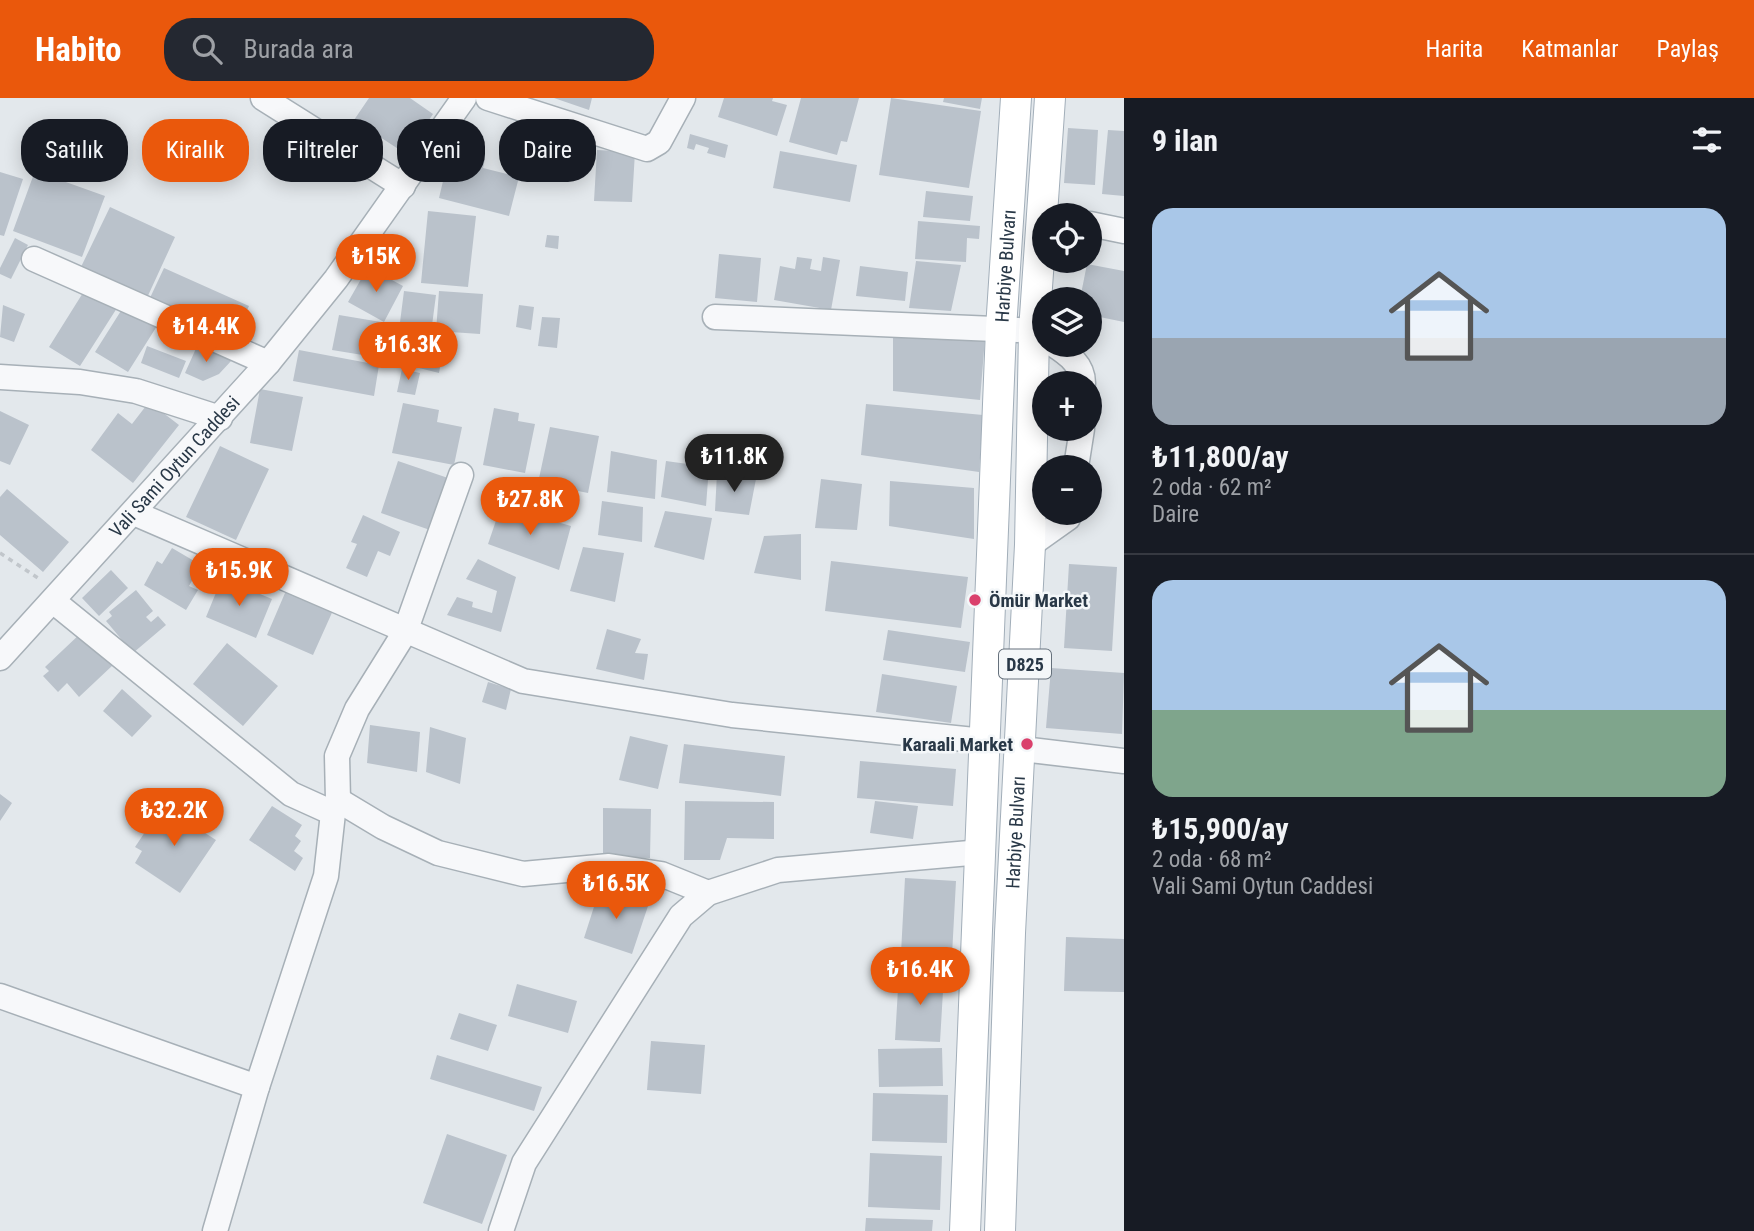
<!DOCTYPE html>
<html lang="tr">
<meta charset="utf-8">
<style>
body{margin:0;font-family:"Roboto Condensed",sans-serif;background:#242831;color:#f1f3f6;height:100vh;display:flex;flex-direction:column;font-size:26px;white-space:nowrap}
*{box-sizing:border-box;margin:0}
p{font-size:23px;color:#9ea1a6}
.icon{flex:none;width:38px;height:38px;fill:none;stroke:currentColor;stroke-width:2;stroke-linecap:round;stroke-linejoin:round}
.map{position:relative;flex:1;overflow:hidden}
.drawer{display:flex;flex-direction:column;background:#171b24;width:630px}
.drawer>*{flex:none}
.banner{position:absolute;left:21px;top:21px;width:665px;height:63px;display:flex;gap:14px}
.tools{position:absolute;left:1032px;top:105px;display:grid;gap:14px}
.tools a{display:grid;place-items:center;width:70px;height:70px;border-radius:50%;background:#171b24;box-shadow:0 4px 18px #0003;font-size:35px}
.price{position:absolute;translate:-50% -60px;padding:0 16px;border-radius:24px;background:#ea580c;color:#fff;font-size:23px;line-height:46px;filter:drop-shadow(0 2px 4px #0008)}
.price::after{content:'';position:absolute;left:50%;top:42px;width:21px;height:16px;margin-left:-10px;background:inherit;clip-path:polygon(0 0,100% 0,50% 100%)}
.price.active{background:#222;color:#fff}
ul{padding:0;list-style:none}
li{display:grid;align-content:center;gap:14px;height:371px;padding:0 28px}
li+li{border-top:2px solid #363941}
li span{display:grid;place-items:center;height:217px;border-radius:21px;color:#555}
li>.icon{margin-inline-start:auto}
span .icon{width:126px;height:126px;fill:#fffc;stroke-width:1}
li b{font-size:30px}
h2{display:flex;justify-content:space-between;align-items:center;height:84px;padding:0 28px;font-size:30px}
.chip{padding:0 24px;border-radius:28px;background:#171b24;box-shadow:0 4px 18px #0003;font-size:24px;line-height:63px}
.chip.active{background:#ea580c;color:#fff}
header{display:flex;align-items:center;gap:42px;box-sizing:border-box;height:98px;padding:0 35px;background:#ea580c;color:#fff}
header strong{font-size:33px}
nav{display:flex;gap:38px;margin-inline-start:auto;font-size:24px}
.search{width:490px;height:63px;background:#242831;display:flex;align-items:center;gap:18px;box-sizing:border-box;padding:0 24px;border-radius:28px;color:#9ea1a6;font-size:26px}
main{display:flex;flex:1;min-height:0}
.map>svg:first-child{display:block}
.building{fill:#bac2cb}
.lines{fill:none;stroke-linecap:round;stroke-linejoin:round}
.minor-casing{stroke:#a7b0b7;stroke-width:27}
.major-casing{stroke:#a2aeb9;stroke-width:32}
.path{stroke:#c1c6cb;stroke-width:3.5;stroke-dasharray:5 5;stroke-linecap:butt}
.minor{stroke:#f7f8fa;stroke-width:24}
.major{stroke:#fff;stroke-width:30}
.poi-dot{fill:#da406c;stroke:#f4f7f9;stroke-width:2.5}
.labels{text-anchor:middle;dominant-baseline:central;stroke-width:5;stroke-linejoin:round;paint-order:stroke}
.shield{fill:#f4f7f9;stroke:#66717c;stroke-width:2}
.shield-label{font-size:18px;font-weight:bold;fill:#293847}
.street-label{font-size:19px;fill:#293847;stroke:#f4f7f9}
.poi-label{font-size:19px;font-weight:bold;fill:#293847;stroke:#f4f7f9;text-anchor:start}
</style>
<header>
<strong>Habito</strong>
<div class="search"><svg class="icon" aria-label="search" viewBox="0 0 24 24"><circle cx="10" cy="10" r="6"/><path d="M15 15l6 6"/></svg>Burada ara</div>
<nav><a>Harita</a><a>Katmanlar</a><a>Paylaş</a></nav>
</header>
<main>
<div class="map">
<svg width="1124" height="1133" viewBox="0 0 1124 1133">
<rect width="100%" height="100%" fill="#e3e8ec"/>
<path class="building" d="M369 0H410L433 16 406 56 354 22Z
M554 0H592L589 12Z
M724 0H773L772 3 787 7 777 38 718 19Z
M801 0H859L847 44 841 43 837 57 789 44Z
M891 0 981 13 969 90 879 77Z
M944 0H982L980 11 943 4Z
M1068 30 1098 32 1095 87 1064 85Z
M1108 32 1124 33V98L1102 96Z
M690 36 728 47 725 60 707 55 709 50 696 46 694 52 687 50Z
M597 52 635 54 632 104 594 103Z
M780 53 857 67 850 104 773 90Z
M460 55 485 61 483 70 519 79 509 118 439 100 449 58 458 60Z
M35 73 105 98 82 159 13 133Z
M0 74 23 81 4 138 0 137Z
M926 93 973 98 970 123 923 119Z
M110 109 175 139 146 202 80 171Z
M428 113 476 118 468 189 421 185Z
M918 123 980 128 979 141 967 140 966 164 915 161Z
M547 137 559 138 558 151 545 149Z
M15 140 28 147 11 181 0 176V170Z
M719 156 761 160 757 204 715 200Z
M797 159 812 161 810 171 821 173 823 159 840 162 831 212 774 202 780 168 795 171Z
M916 163 961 167 951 213 909 210Z
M1087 166 1124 173V224L1090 217V201H1080Z
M860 168 908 174 905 203 856 198Z
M368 169 403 188 384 224 348 204Z
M164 170 249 208 234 241 149 202Z
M86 190 117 210 80 268 49 249Z
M404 193 436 197 431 235 399 232Z
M439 193 483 196 480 236 436 233Z
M3 207 25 216 14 244 0 239Z
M519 207 534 209 531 232 516 229Z
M124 208 157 228 128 274 95 254Z
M339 217 387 225 381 260 332 252Z
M542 219 560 220 557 250 538 248Z
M893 237 985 240 980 302 893 293Z
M198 246 232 262 219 276 203 283 185 275Z
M147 248 186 263 179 280 141 265Z
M415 251 442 258 439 275 411 268Z
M299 252 379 267 374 298 293 283Z
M402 271 420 275 415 297 397 294Z
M260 291 303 299 292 353 250 345Z
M149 304 179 327 133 385 91 352 118 315 132 326Z
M403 305 439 312 437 324 462 329 454 367 392 355Z
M866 306 983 317 979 374 861 357Z
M494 310 519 315 518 323 535 326 525 375 483 367Z
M0 313 29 327 10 367 0 363Z
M550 329 599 338 588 395 538 385Z
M220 348 269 371 236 442 186 419Z
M611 353 657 362 655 401 607 394Z
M398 363 448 380 430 432 381 415Z
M666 363 709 369 706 408 661 399Z
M717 375 756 381 749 417 715 413Z
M821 381 862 386 857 432 815 430Z
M890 383 974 390V441L889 428Z
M7 391 69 444 43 474 0 437V399Z
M602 403 643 409 642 444 598 437Z
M501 408 571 428 559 472 488 446Z
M665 413 712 420 704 462 654 449Z
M363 417 400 434 390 458 378 453 367 479 346 470 357 446 351 444Z
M801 436V482L754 475 764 438Z
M583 449 624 455 615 504 570 493Z
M172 450 201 467 189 488 198 492 186 512 144 487 157 463 162 466Z
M478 461 516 479 501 534 447 517 457 499 473 504 472 509 492 515 497 493 466 481Z
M831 463 968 479 961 530 825 513Z
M1069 466 1117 469 1112 553 1064 550Z
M111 472 128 490 99 518 82 500Z
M222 480 272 501 256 540 206 519Z
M288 488 335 508 313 557 267 537Z
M136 492 153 513 146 519 151 524 158 518 166 527 133 555 106 523 112 518 109 514Z
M607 531 641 541 635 555 648 556 644 582 596 571Z
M888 532 970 544 965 574 883 562Z
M82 534 113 567 79 599 67 585 58 594 43 578 49 573 45 569Z
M227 545 278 588 243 628 193 586Z
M1051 570 1124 575 1122 636 1046 630Z
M882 576 957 588 951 625 876 614Z
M488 584 511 591 506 612 482 604Z
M122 591 152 618 132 639 103 613Z
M370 627 420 634 417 674 367 665Z
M430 629 466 640 460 686 426 674Z
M630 638 668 647 658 691 619 682Z
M684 646 785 658 781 698 679 685Z
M860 663 956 671 953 708 857 700Z
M0 696 12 705 0 723Z
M685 703 774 704V741L727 740 720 762H684Z
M875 703 918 708 913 741 870 735Z
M272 708 302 727 295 738 301 743 294 753 303 760 295 773 249 742Z
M180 709 206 726 202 733 216 742 180 795 135 765 142 753 135 749 151 725 158 730 169 712 175 716Z
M603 710 651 711 650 760 603 759Z
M905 780 956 783 952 857 901 855Z
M600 790 649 805 632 856 584 840Z
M1066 839 1124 841V894L1064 893Z
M899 874 944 876 940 944 895 942Z
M517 886 577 903 568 935 508 918Z
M459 915 497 927 488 953 450 941Z
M651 943 705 947 701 996 647 992Z
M942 950 943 988 879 989 878 951Z
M437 957 542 989 534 1013 430 981Z
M873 995 948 997 947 1045 872 1043Z
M447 1036 507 1057 482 1126 423 1105Z
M870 1055 942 1058 940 1112 868 1109Z
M866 1120 933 1122 932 1133H865Z"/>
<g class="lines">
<g class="minor-casing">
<g id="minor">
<path d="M263 0 403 88"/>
<path d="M488 0 647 51 659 44 683 0"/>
<path d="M1090 126 1124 133"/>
<path d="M34 161 268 265"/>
<path d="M715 219 1018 232"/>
<path d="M1054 247C1068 256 1083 267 1083 285"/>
<path d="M0 279 80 284 136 293 220 320"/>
<path d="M1076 369 1082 331"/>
<path d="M134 415 523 583 732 617 984 643"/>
<path d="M1030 447 1068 420 1069 415"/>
<path d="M53 503 291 696 333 715"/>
<path id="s1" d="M0 560 268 265 336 181 464 0"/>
<path d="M1022 651 1124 663"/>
<path d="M338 702 383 729 438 755 523 776 609 768 661 776 708 795"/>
<path d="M0 898 257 989"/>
<path d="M215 1133 257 989 326 778 333 715 338 702 337 658 357 611 405 534 461 377"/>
<path d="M501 1133 524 1065 681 818 708 795 778 772 981 754"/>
</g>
</g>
<g class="major-casing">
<g id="major">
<path id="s2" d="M965 1133 1001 231 1016 0"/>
<path id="s3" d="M1000 1133 1010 835 1030 447 1034 233 1050 0"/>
</g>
</g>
<path class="path" d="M0 455 41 482"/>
<use href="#minor" class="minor"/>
<use href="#major" class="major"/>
</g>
<g class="poi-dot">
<circle cx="975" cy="502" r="7"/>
<circle cx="1027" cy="646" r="7"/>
</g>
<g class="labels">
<rect class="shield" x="999" y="551.5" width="52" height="29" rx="5"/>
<g class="shield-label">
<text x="1025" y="566">D825</text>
</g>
<g class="street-label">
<text stroke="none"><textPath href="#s2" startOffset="966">Harbiye Bulvarı</textPath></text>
<text stroke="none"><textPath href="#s1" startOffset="259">Vali Sami Oytun Caddesi</textPath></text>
<text stroke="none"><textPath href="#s3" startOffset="399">Harbiye Bulvarı</textPath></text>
</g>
<g class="poi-label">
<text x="989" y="502">Ömür Market</text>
<text x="1013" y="646" text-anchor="end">Karaali Market</text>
</g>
</g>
</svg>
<div class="tools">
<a><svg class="icon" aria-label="locate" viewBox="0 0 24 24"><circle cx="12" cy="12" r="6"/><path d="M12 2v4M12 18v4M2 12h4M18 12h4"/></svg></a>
<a><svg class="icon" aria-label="layers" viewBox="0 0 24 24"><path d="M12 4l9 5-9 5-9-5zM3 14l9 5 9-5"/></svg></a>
<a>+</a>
<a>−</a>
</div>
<b class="price" style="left:376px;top:196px">₺15K</b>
<b class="price" style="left:206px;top:266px">₺14.4K</b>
<b class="price" style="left:408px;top:284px">₺16.3K</b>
<b class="price active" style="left:734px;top:396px">₺11.8K</b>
<b class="price" style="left:530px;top:439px">₺27.8K</b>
<b class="price" style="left:239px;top:510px">₺15.9K</b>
<b class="price" style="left:174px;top:750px">₺32.2K</b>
<b class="price" style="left:616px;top:823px">₺16.5K</b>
<b class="price" style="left:920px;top:909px">₺16.4K</b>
<div class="banner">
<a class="chip">Satılık</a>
<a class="chip active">Kiralık</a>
<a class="chip">Filtreler</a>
<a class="chip">Yeni</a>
<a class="chip">Daire</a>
</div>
</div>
<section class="drawer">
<h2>9 ilan<svg class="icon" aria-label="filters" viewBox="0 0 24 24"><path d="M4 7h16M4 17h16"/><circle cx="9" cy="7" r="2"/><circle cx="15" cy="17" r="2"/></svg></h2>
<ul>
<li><span style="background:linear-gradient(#a9c7e8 60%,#9aa5b1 0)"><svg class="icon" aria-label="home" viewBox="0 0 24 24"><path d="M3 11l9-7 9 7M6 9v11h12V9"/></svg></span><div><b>₺11,800/ay</b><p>2 oda · 62 m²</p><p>Daire</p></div></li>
<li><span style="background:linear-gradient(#a9c7e8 60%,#7fa58c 0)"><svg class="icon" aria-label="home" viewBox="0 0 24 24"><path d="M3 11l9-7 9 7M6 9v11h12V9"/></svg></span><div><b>₺15,900/ay</b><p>2 oda · 68 m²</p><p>Vali Sami Oytun Caddesi</p></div></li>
</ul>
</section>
</main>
